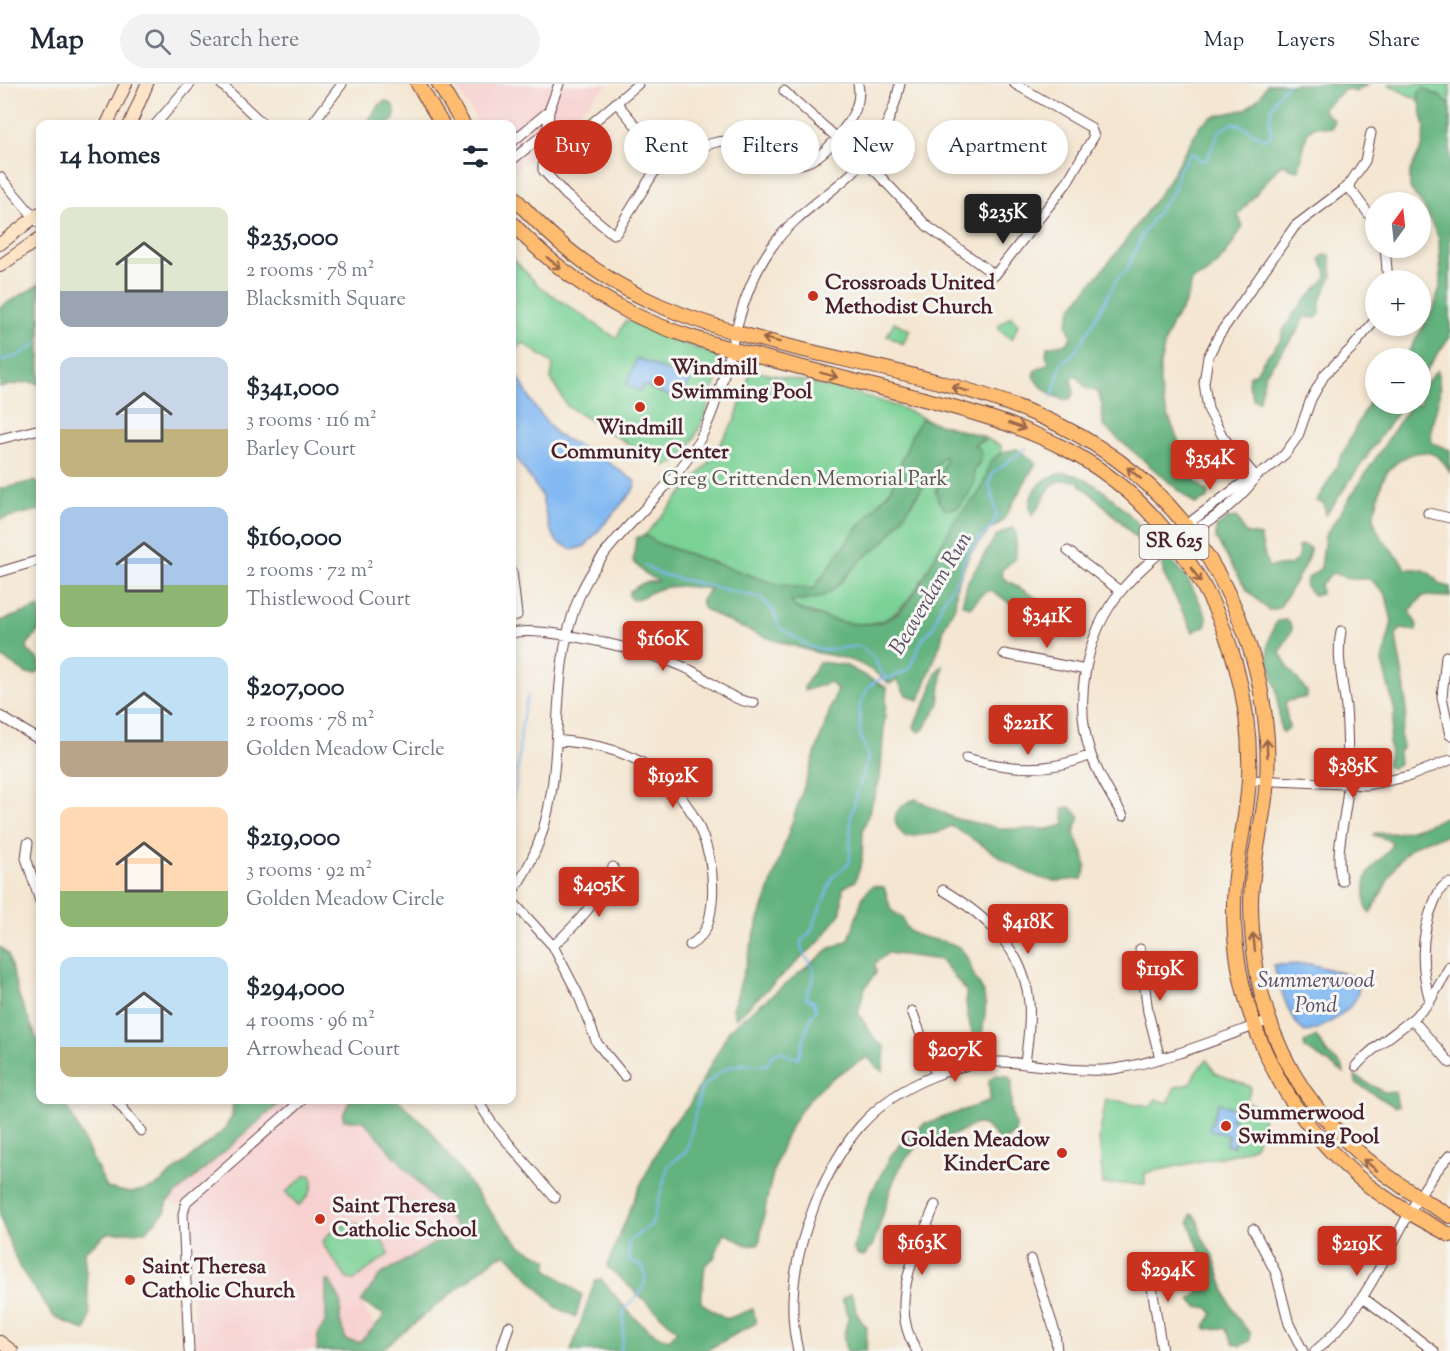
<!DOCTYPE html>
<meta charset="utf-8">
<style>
body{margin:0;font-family:"Sorts Mill Goudy",serif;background:#f2f2f3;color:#1f2937;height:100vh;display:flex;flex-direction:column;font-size:22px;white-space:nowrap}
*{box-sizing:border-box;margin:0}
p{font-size:20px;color:#747a83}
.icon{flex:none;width:33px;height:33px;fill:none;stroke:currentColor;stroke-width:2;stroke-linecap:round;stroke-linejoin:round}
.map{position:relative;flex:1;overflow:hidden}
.panel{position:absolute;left:36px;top:36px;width:480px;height:984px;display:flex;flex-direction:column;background:#fff;border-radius:12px;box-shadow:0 3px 9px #0003}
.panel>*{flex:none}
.guide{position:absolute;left:534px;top:36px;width:570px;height:54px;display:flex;gap:12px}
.needle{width:39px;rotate:15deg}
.buttons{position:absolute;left:1365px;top:108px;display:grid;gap:12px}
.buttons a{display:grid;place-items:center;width:66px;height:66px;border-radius:50%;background:#fff;box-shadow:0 3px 9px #0003;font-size:30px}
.price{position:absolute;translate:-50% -51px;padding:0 14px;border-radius:6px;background:#c8321e;color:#fff;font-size:20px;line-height:39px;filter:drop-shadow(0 2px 3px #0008)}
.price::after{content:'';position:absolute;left:50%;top:36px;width:18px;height:14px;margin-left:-9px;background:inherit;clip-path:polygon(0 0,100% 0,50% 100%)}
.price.selected{background:#222;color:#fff}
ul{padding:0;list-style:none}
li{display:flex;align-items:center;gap:18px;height:150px;padding:0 24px}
li span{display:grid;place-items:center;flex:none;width:168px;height:120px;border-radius:12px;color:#555}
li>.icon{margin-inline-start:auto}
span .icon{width:72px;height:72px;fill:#fffc;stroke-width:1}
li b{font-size:26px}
h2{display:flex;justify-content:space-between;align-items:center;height:72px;padding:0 24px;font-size:26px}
.tag{padding:0 21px;border-radius:27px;background:#fff;box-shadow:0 3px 9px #0003;font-size:21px;line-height:54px}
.tag.selected{background:#c8321e;color:#fff}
header{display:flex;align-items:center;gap:36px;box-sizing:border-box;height:84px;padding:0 30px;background:#fff;border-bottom:2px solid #e0e1e3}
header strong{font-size:28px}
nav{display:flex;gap:33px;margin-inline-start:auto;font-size:21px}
.search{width:420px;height:54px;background:#f2f2f3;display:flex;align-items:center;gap:15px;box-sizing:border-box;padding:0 21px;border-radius:33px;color:#747a83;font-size:22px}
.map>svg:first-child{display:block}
.built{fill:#f7d0cf}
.green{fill:#7ad195;stroke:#627860;stroke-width:1.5}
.forest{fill:#63b37e;stroke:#566954;stroke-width:1.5}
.water{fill:#82b9f2;stroke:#666c8e;stroke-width:1.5}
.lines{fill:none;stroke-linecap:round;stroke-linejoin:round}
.stream{stroke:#82b9f2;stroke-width:2}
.minor-casing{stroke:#643d44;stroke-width:11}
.secondary-casing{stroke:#643d44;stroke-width:14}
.primary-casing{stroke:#643d44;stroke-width:16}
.minor{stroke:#fff;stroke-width:9}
.secondary{stroke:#fee4c6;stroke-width:12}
.primary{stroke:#fdbc70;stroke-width:14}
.oneway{stroke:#9b664a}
.poi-dot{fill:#c8321e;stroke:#f6f6f2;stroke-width:2}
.labels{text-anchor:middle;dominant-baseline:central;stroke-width:6;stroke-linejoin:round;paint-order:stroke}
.shield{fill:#f6f6f2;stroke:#7e6067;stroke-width:1.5}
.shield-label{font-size:20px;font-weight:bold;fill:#4a1f2b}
.poi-label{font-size:21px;font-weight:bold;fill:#4a1f2b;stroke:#f6f6f2;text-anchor:start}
.park-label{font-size:21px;fill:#58544b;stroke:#f6f6f2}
.water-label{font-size:22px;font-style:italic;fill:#5b4d67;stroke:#f6f6f2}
</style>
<header>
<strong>Map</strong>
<div class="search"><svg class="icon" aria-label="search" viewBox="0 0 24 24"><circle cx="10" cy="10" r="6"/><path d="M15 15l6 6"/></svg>Search here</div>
<nav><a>Map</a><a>Layers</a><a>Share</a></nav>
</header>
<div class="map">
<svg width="1450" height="1267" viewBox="0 0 1450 1267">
<rect width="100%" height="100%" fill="#f6f6f2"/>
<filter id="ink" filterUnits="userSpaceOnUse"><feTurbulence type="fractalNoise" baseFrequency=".0167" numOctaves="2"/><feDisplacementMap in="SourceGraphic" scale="12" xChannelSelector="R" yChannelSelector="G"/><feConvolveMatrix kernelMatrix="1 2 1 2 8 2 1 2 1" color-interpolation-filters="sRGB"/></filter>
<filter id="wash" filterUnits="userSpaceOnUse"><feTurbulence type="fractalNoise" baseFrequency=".008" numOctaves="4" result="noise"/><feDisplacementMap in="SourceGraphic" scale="24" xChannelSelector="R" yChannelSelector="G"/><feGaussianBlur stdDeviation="1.35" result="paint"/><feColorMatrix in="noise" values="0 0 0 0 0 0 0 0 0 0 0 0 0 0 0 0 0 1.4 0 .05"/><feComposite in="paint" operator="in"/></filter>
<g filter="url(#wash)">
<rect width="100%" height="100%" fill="#f4e6d1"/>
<path class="built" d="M455 0H608L515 88 512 84V40H479Z
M283 1016H351L364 1037 459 1145 380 1191 361 1218 387 1262 380 1267H196L189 1124 168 1117Z"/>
<path class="green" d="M1387 0H1450V21L1439 12 1424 19Z
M512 174 539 202 616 254 626 236 672 256 716 270 721 282C715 303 691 388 662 381L567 322 551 295 553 280 523 259 512 269Z
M1011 232 1018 240 1012 256 999 246V241Z
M894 238 910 246 903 260 887 252Z
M751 286C810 300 899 312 947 349L824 507 775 500 657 459 645 451 707 381 735 336Z
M981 352 1001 362V368C984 385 989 391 980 408 969 426 952 441 942 460 899 540 886 557 796 524L790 517H805L833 506 863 474 882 460 893 447 944 371 946 375 935 408 974 399V387L980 379 973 361 983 357Z
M1207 976 1215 989 1251 1003 1246 1018 1264 1025 1263 1040 1255 1062 1239 1069 1145 1089V1100H1103L1099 1054 1106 1015 1150 1022 1156 1015 1168 1019 1175 1003 1190 1000 1196 987Z
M306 1091H311C317 1101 307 1115 298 1122L286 1108Z
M351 1139C372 1142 381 1152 389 1170L354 1196 347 1195 322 1159C330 1147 336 1142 351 1139Z"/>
<path class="forest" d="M1267 0H1368L1356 8 1346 5 1322 25 1334 37 1332 44 1315 42 1307 49 1299 86 1292 85 1282 79 1238 131 1243 142C1231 163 1217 189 1193 195L1184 222 1172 239 1166 255 1160 280V301L1164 321 1194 396 1208 408V414L1195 420 1103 342 1102 321 1098 308 1086 304 1077 291 1071 295 1074 309 1070 315C1057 317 1041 304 1034 294L1035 287 1049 279 1046 271 1047 263 1068 259 1071 252 1067 240 1072 223 1118 167 1165 102 1200 41 1212 33 1246 25 1260 13Z
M1423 4 1439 12 1450 21V253L1421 293 1420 274H1405L1434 224 1441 199 1439 155 1425 125 1410 104V87L1422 63 1425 45 1418 10Z
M385 17C398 20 398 33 389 40H366L380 20Z
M1324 171H1330L1332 192 1320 217V230L1316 234 1304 233 1297 248 1265 290 1259 317 1254 316 1248 299 1249 292 1256 289 1263 277 1281 256 1284 245 1295 228 1326 194 1327 188 1320 175Z
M40 200V300L29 298 0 303V223Z
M1437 286C1446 319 1428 330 1432 359L1450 366V389C1437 360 1410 364 1390 385 1382 393 1380 405 1378 416 1377 421 1373 428 1374 434 1377 456 1396 467 1406 485 1421 484 1431 486 1439 500L1450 503V513L1423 512 1410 527 1417 541 1416 547 1401 545 1396 550C1398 578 1415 627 1400 650L1403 663 1398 669 1399 679 1393 685 1387 682 1390 669 1389 657 1395 628 1382 578 1392 538 1386 511 1370 495H1352L1332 489 1320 501 1321 510 1314 512 1305 501 1308 494 1321 484 1325 452 1411 320H1420L1421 305Z
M1375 310 1376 320H1403L1326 431 1324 419 1316 417C1341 383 1351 344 1375 310Z
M922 335 981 352 984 357H978L974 361 979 364 982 372 974 387V399L967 413 957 424 945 425C929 411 941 393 946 375L944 371 893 447 882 460 863 474 833 506 819 514 791 517 796 524C910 567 904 520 955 437 961 427 972 419 979 409 994 386 979 372 1017 365L1036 379 1002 438 992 444 970 469 957 500 955 522 944 543 941 558 919 616 905 610 897 595 890 600C853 569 839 576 797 563 765 554 731 541 703 524L701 516 710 505C693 503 676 500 659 505 650 507 642 515 632 516L629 512 630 507 643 499 658 497 643 488 633 477 636 454 645 451 657 459 775 500 813 505 852 451 891 405 912 350Z
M1065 389C1101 395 1126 429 1151 452L1152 458 1147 462 1141 461C1134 449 1092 409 1081 402L1080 398C1042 390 1052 412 1032 431 1023 410 1046 390 1065 389Z
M34 397 40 400V426L0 435V405Z
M1237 433 1245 449 1260 452 1268 483 1290 481 1299 474 1298 463 1302 461 1310 464C1311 475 1288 509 1281 521 1278 525 1273 526 1268 526L1247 506 1216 455V444L1228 434Z
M1013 443 1016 448V474L1001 487 1003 494 1063 530 1009 519 991 506C981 509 978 517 970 523L962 520 968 497 996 452Z
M1167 476C1183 479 1200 519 1207 534L1206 541 1193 548 1163 489V481Z
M40 523V545L27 561 28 567 40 577V586L36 590H27L0 572V537Z
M1286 536 1290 540 1292 546 1280 568C1286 585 1298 594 1307 608L1306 613 1288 617 1285 621 1289 644 1283 648 1281 646C1278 632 1279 617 1276 604 1268 577 1262 563 1277 537Z
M819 578 845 581 887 604 880 695 863 746 862 778 855 797 843 804 841 828 821 856 736 934 733 925 757 842 837 605 830 598 804 607V603Z
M943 581 939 621 923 646 918 648 914 643C917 632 922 626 927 617 934 605 931 590 943 581Z
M916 715 953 734 1003 745H1048L1065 741 1063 724 1070 723 1080 733 1074 748C1079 765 1092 777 1082 795 1073 795 1062 798 1054 797 1023 794 980 757 951 742L937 749 906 753C887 737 895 722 916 715Z
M1450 731V751C1440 753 1427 755 1418 760 1393 773 1385 808 1370 829 1365 824 1365 818 1365 811 1362 777 1389 777 1392 757L1373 751 1375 749C1403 752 1424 742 1450 731Z
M872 802 884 803 891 826 903 834C907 861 943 850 961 865 969 872 970 884 975 894 977 898 981 902 982 906 989 923 983 940 981 957L976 960C969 942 965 926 966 907L941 876 888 869 875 879 876 889 865 904 858 929 876 957 885 963 883 987 876 983 868 973C854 981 837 989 825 1000 777 1040 769 1103 759 1160L746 1161 724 1148 714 1174 705 1181 701 1219 727 1235 753 1225 756 1239 705 1267H571L595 1197 601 1195C619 1217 641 1247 669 1256L677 1246 607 1182 637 1108 669 1044 688 1023 730 945 829 865 849 856 863 812Z
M0 863 8 870 19 913 40 962V1016H64L107 1104 131 1109 155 1103 223 1047 232 1033 233 1016H283L168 1117 165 1128 145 1147 107 1149 84 1168 90 1231 86 1247 54 1233 19 1183 0 1133Z
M1316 952 1327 969 1343 983 1344 989 1305 964 1304 959Z
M996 991 1008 992 1012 997C1011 1015 1009 1026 1016 1043L1014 1051 999 1057C979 1029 976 1042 953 1051 942 1055 930 1054 919 1062 888 1085 887 1130 872 1162L864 1172 858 1171 853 1164 870 1111 892 1070 904 1057 924 1040 990 1017 989 996Z
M1355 992 1384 1008H1395L1398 1022 1395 1023 1356 999Z
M350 1016H398L429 1045 495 1134 521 1162 548 1176 546 1184 582 1211 576 1233 556 1223 507 1170 497 1173 380 1267H317L318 1251 326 1236V1197H330L341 1218 340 1237 346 1256 360 1258 383 1234V1230L361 1218 380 1191 459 1145 364 1037 344 1036 343 1031Z
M1191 1130C1200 1135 1198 1141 1201 1150 1203 1157 1209 1163 1212 1170 1223 1196 1228 1230 1250 1248V1256L1241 1262 1233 1259 1225 1244 1206 1245 1205 1242 1213 1230 1210 1225 1197 1223 1190 1216 1200 1207 1207 1186 1189 1138Z
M851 1209 858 1232 867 1244 866 1267H847C840 1254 846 1244 849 1232L842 1215Z"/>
<path class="water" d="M637 274 680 293 686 280 696 284 681 317 643 301 640 307 626 301Z
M519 294 534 322 557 351 602 374 636 398 632 408 585 462 573 466 557 458 549 443 541 410 512 368V298Z
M1311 880 1352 892C1357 898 1361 906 1356 914 1349 928 1320 947 1305 948 1288 937 1280 900 1273 881Z
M1219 1019 1234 1025 1231 1035 1242 1040 1233 1063 1226 1061 1229 1052 1209 1045Z"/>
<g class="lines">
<path class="stream" d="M0 277 17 272 40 258
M1052 313 1061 279 1073 270 1088 248 1117 195 1127 186 1144 147 1175 105 1177 89 1191 68 1200 76H1207L1219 47 1233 39C1250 43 1252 51 1265 55L1271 51C1272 45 1269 42 1270 36 1270 22 1278 8 1288 0
M645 481 659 490 761 514 774 528 779 543 808 562 825 566 860 562 874 574 885 595
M512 717C522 682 517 646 528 612
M620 1267 623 1251 624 1226C636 1212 651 1203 643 1183L629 1176V1157L652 1140 668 1082 687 1066 701 1005 716 991 729 983 742 980 767 981 772 971 781 967 791 973 798 974C805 957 805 940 816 926L814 918 806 914C807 904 816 897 814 887 811 874 800 874 801 857L810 849 833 793 850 778 851 730 868 674 860 651V620L868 604 877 596 896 592 909 585 923 554 933 544 942 519 958 494 969 467 992 442 997 430 989 399 993 389 1026 364"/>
</g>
</g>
<g filter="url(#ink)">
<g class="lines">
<g class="minor-casing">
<path id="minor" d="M221 0 263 40
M638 0 543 81V86L566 111 613 150 616 149 663 74C688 76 704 56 728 57 783 57 791 115 843 46 853 32 862 18 858 0
M784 7 878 90 927 142 995 191 1066 100 1094 52 1090 43 1015 0
M616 18 663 74
M156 40 190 0
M312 40 342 0
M512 58 549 27
M512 76 544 50 548 43 549 27 559 0
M0 93 40 140
M1348 102 1376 140
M1385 164 1388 196
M0 355 40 345
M1256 393 1223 353 1208 325 1204 299 1208 273 1219 251 1295 142 1348 102 1365 77 1371 49
M1428 429 1450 434
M1189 446 1193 436 1244 398 1268 385 1285 370 1298 352 1311 315 1325 290 1352 264 1376 235
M1068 467 1120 507
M0 488 40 476
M512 488 517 531 512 532
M1341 547C1336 573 1343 598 1346 624 1348 650 1348 676 1348 702 1347 732 1333 768 1342 797
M512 549C545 541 659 569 690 586 712 597 730 617 754 619
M1004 570 1086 586
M1446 572 1442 613 1450 651
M0 632 40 656
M557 656C590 660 620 664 649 683 692 712 717 766 712 818 710 837 707 851 690 861
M966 674C1010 686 1049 689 1091 671
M1249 696 1367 701 1410 692 1450 676
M1123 732C1112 713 1099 693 1091 671 1073 618 1085 550 1121 507 1138 486 1160 468 1181 452 1188 446 1195 446 1201 442 1220 431 1244 411 1256 393
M28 759 26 774 40 817
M1450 799C1441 801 1439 808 1435 816 1420 849 1420 882 1430 917L1450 882
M943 806C985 831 1025 866 1029 919 1031 940 1027 960 1025 980
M512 808C580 716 539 610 579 513 605 450 668 414 700 355 732 295 731 221 771 164 793 132 824 115 852 89 877 65 893 33 900 0
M512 817 553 862 578 910 597 959 624 992
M553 862C578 839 600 815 613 783
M1140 865 1148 928 1160 975
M912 927 936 991
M1413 936 1450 979
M1356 982C1378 956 1410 943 1430 917
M116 1016 141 1047
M477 1016 493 1041 555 1114
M1253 1145 1276 1189 1289 1240 1303 1267
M1031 1175 1055 1248 1057 1267
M1148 1178 1162 1267
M1362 1213 1434 1267
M189 1267 183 1130 186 1118 302 1016
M501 1267 509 1242
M798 1267C786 1217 796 1167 815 1120 841 1058 870 1017 934 992 956 983 978 977 1001 978 1039 979 1076 990 1114 985 1167 977 1220 954 1270 936
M917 1267C886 1219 917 1167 935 1121
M1315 1267C1379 1217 1396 1129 1450 1071"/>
</g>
<g class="secondary-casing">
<path id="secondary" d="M107 40 126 0
M130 40 147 0
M0 160 40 129
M0 182 40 154
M0 1258 12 1267"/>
</g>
<g class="primary-casing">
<path id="primary" d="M418 0 442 40
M439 0 463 40
M512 111C553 158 603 197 661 222 839 298 1063 278 1190 447 1243 518 1272 608 1267 696 1264 738 1251 779 1251 820 1252 970 1324 1062 1450 1132
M512 139C545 175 585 205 629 228 670 249 716 261 761 273 811 286 862 299 912 312 1028 342 1114 369 1186 474 1230 538 1252 617 1249 695 1247 736 1235 776 1234 818 1232 922 1279 1025 1358 1093 1386 1117 1418 1134 1450 1151"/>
</g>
<use href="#minor" class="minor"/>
<use href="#secondary" class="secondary"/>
<use href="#primary" class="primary"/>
</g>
<defs><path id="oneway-shaft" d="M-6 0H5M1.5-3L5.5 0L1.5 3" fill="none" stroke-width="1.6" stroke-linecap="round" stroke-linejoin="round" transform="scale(1.5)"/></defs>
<g class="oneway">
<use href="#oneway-shaft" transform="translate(554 179) rotate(39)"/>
<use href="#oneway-shaft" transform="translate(771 256) rotate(-166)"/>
<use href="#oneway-shaft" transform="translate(829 291) rotate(15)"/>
<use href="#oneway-shaft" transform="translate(960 305) rotate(-165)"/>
<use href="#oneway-shaft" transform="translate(1017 342) rotate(20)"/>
<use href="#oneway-shaft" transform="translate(1134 389) rotate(-140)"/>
<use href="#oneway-shaft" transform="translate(1196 491) rotate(59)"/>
<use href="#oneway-shaft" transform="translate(1267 664) rotate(-92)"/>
<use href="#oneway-shaft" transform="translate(1254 858) rotate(-96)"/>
<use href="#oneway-shaft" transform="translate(1370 1081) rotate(-141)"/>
</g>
</g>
<g class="poi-dot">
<circle cx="813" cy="212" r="6"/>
<circle cx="659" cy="297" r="6"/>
<circle cx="640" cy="323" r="6"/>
<circle cx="1226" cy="1042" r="6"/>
<circle cx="1062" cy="1069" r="6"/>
<circle cx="320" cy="1135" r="6"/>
<circle cx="130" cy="1196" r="6"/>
</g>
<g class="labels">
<rect class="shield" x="1139.5" y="441" width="69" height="34" rx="4.5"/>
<g class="shield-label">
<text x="1174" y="458">SR 625</text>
</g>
<g class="poi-label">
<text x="825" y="200">Crossroads United<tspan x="825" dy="24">Methodist Church</tspan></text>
<text x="671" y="285">Windmill<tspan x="671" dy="24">Swimming Pool</tspan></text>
<text x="640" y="345" text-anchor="middle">Windmill<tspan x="640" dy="24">Community Center</tspan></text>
<text x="1238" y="1030">Summerwood<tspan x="1238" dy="24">Swimming Pool</tspan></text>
<text x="1050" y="1057" text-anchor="end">Golden Meadow<tspan x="1050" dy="24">KinderCare</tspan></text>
<text x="332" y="1123">Saint Theresa<tspan x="332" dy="24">Catholic School</tspan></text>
<text x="142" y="1184">Saint Theresa<tspan x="142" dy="24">Catholic Church</tspan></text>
</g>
<g class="park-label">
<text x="805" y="396">Greg Crittenden Memorial Park</text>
</g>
<g class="water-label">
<text transform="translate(932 510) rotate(-59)">Beaverdam Run</text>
<text x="1316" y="898">Summerwood<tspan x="1316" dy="25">Pond</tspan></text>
</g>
</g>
</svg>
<div class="buttons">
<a><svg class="needle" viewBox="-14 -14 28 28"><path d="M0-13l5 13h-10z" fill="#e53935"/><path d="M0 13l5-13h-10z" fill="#747a83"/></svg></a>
<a>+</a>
<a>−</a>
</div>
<b class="price selected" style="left:1003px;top:161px">$235K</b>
<b class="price" style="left:1210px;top:407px">$354K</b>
<b class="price" style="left:1047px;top:565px">$341K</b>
<b class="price" style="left:663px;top:588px">$160K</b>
<b class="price" style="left:1028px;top:672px">$221K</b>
<b class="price" style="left:1353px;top:715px">$385K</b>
<b class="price" style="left:673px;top:725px">$192K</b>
<b class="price" style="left:599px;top:834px">$405K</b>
<b class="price" style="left:1028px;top:871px">$418K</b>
<b class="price" style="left:1160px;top:918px">$119K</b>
<b class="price" style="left:955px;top:999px">$207K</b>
<b class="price" style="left:922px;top:1192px">$163K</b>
<b class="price" style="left:1357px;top:1193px">$219K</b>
<b class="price" style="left:1168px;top:1219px">$294K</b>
<div class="guide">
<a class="tag selected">Buy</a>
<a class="tag">Rent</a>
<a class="tag">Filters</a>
<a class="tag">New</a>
<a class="tag">Apartment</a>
</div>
<section class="panel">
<h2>14 homes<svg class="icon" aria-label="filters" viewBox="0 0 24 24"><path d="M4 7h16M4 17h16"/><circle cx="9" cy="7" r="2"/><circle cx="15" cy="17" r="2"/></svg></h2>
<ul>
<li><span style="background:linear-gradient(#dfe7d0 70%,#9aa5b1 0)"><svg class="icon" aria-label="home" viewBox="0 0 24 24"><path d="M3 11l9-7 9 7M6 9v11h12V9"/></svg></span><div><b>$235,000</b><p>2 rooms · 78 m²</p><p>Blacksmith Square</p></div></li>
<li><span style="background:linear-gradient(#c9d6e8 60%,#c2b280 0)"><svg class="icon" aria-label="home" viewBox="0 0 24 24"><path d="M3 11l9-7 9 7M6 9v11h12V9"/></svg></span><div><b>$341,000</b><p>3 rooms · 116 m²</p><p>Barley Court</p></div></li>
<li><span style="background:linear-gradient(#a9c7e8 65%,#8fb573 0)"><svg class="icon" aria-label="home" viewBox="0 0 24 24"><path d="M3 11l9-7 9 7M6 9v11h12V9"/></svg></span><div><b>$160,000</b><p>2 rooms · 72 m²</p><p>Thistlewood Court</p></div></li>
<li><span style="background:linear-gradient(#bfe0f5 70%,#b9a48a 0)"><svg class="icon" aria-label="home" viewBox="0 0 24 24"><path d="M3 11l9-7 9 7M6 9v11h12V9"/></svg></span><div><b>$207,000</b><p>2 rooms · 78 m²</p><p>Golden Meadow Circle</p></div></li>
<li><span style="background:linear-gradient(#ffd9b3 70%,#8fb573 0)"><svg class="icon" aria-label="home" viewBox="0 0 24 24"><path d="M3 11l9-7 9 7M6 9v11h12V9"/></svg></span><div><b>$219,000</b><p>3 rooms · 92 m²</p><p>Golden Meadow Circle</p></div></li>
<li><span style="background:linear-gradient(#bfe0f5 75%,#c2b280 0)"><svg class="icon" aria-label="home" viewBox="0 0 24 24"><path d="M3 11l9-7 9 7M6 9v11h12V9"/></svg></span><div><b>$294,000</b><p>4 rooms · 96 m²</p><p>Arrowhead Court</p></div></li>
</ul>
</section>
</div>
